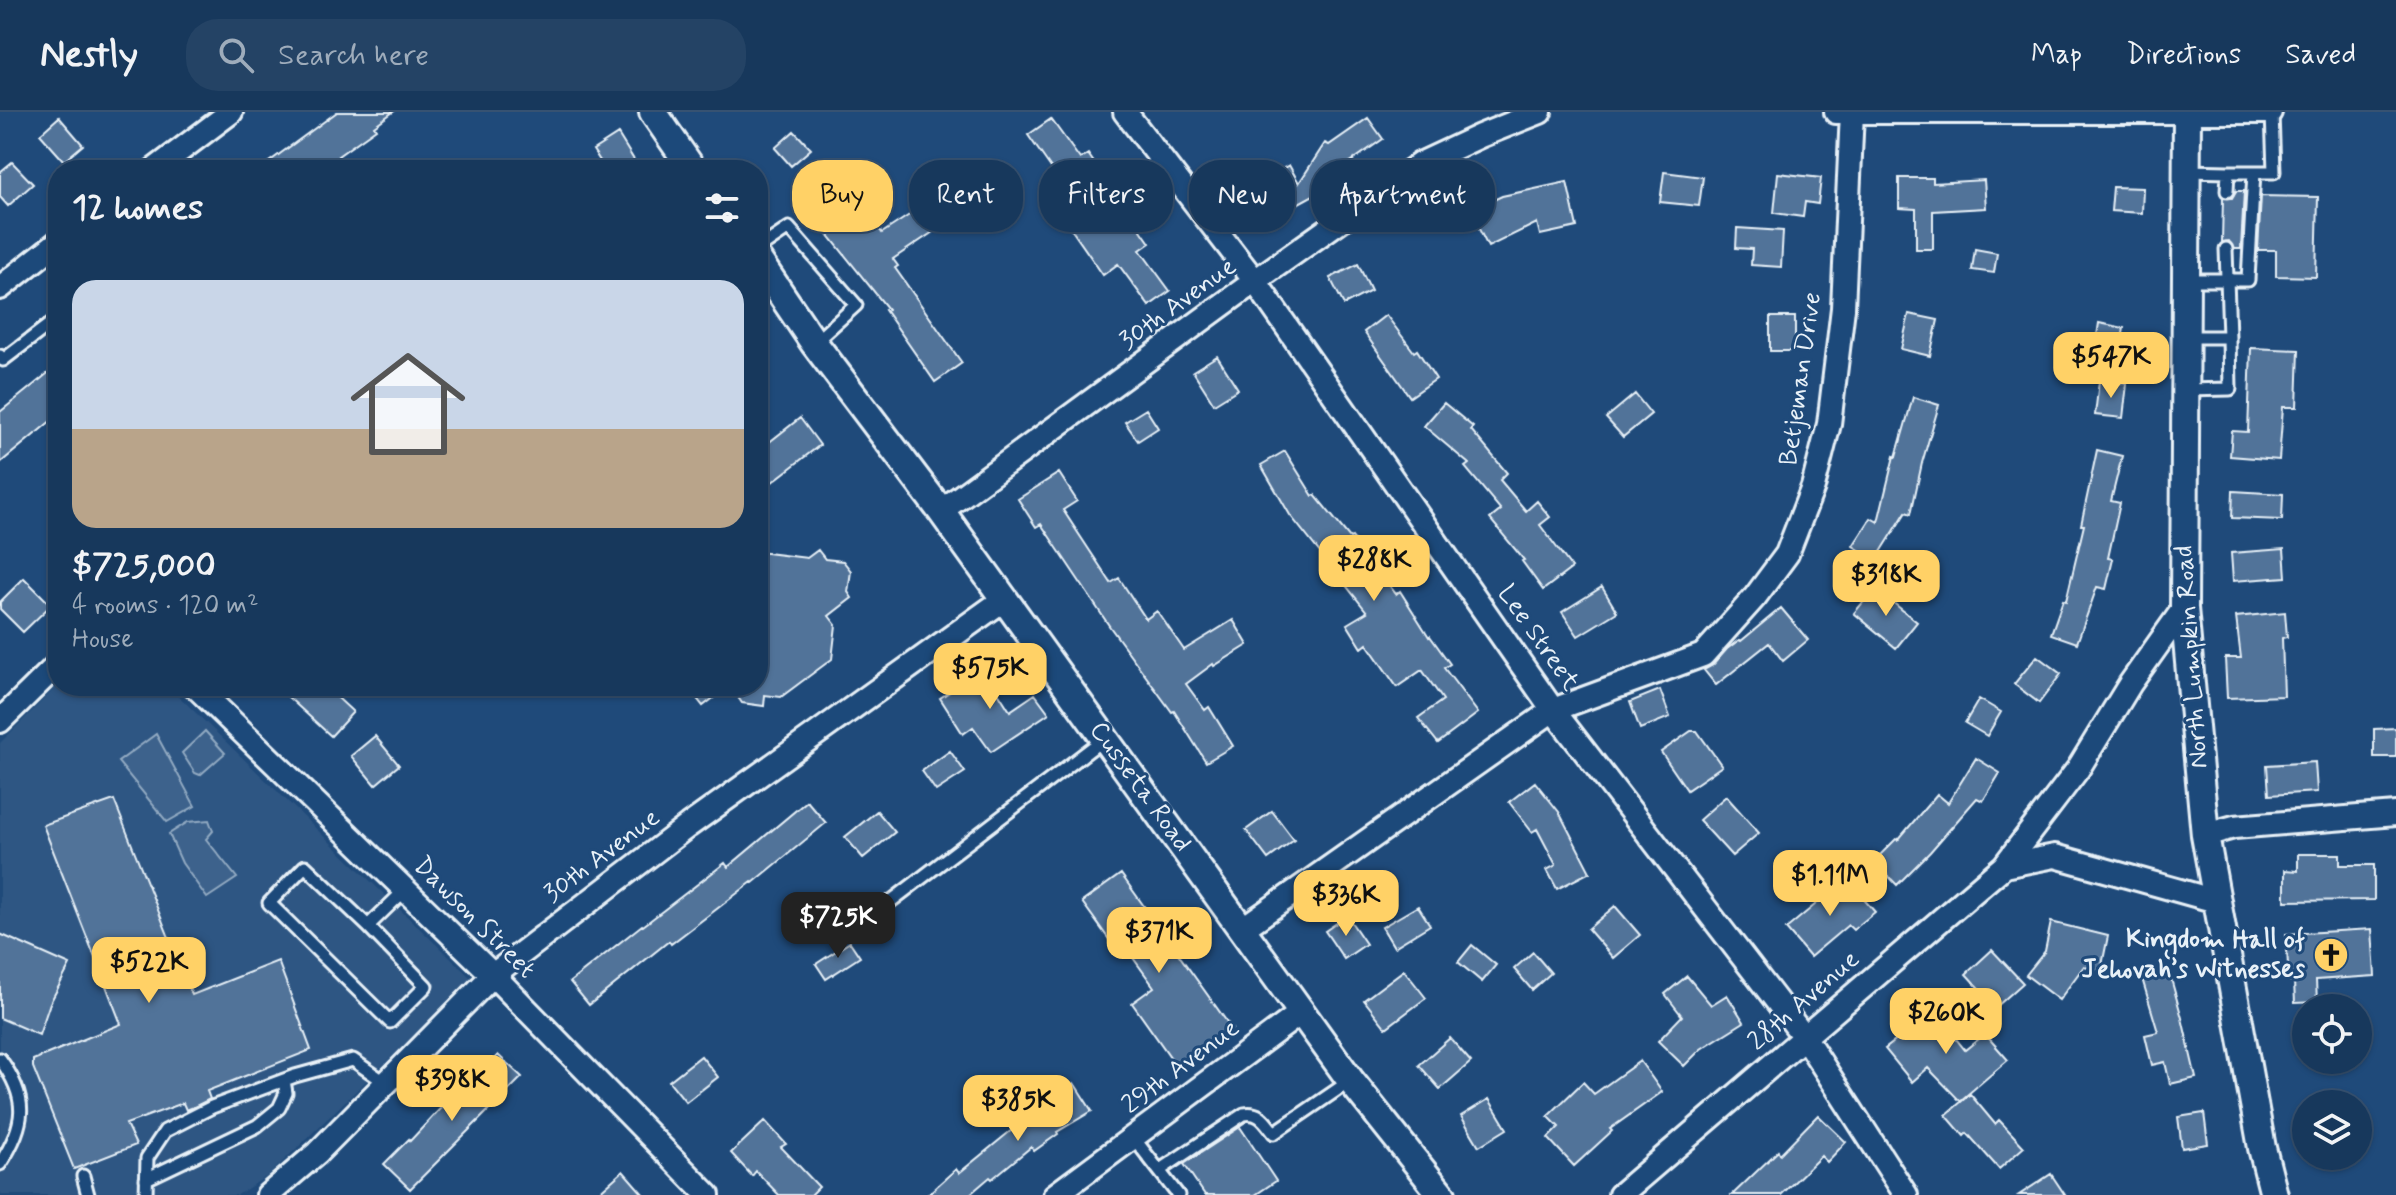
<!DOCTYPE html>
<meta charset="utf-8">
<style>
body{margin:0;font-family:Mynerve,sans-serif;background:#244365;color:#f1f3f6;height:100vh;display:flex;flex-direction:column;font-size:30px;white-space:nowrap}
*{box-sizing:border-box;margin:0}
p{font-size:26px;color:#9eacbb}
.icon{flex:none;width:44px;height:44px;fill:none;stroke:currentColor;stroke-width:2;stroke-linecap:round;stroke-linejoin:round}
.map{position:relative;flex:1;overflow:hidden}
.drawer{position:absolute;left:48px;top:48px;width:720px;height:536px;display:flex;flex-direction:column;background:#17385c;border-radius:32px;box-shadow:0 2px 6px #0004,0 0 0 2px #365272}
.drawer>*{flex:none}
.guide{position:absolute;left:792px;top:48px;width:760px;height:72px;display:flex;gap:16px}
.controls{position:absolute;left:2292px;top:882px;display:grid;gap:16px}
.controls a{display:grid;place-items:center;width:80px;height:80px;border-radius:50%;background:#17385c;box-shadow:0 2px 6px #0004,0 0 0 2px #365272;font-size:40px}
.price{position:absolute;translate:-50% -68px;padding:0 18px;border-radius:16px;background:#ffd166;color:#111;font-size:26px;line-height:52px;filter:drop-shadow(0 2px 4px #0008)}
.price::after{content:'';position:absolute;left:50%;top:48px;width:24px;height:18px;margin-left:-12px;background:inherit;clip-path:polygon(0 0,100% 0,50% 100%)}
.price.active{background:#222;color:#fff}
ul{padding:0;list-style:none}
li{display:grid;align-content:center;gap:16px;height:424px;padding:0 24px}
li span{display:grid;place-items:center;height:248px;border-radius:24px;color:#555}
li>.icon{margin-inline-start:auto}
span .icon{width:144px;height:144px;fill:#fffc;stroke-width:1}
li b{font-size:34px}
h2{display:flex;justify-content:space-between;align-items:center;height:96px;padding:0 24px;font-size:34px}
.pill{padding:0 28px;border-radius:32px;background:#17385c;box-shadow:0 2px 6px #0004,0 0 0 2px #365272;font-size:28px;line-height:72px}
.pill.active{background:#ffd166;color:#111}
header{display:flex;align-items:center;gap:48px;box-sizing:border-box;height:112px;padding:0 40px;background:#17385c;border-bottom:2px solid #365272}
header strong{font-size:38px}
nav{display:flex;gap:44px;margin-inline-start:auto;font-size:28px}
.search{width:560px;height:72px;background:#244365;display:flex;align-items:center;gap:20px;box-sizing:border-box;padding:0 28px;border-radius:32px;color:#9eacbb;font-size:30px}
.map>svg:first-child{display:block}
.built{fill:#2e5683}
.green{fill:#3c628c;stroke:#92aac2;stroke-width:2}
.building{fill:#517399;stroke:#e8f1f8;stroke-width:2}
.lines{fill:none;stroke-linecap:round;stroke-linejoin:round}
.service-casing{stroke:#e8f1f8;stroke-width:17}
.minor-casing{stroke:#e8f1f8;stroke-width:28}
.tertiary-casing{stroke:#e8f1f8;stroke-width:32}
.service{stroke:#1f4a7a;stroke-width:11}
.minor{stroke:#1f4a7a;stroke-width:22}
.tertiary{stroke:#1f4a7a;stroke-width:26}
.labels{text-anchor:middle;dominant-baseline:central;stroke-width:6;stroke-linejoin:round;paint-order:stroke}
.street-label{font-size:26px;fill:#e8f1f8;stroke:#1f4a7a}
.poi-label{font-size:26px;font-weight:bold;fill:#e8f1f8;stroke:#1f4a7a;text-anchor:end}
</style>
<header>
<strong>Nestly</strong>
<div class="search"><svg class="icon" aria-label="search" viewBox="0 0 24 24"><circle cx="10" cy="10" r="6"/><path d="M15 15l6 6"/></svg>Search here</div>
<nav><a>Map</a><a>Directions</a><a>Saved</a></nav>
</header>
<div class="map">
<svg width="2396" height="1083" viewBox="0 0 2396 1083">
<rect width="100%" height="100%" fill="#1f4a7a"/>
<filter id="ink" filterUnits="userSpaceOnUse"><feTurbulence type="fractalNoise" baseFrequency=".0125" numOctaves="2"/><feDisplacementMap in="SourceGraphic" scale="16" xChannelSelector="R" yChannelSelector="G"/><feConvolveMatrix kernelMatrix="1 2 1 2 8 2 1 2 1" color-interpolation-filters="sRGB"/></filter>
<g filter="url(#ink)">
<path class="built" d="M58 573 168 574 472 867 269 1063 237 1083H2L0 1080V631Z"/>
<path class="green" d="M205 619 225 641 200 663 195 661 182 641Z
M156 622 195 694 167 710 118 650Z
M209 708 213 719 206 727 237 766 207 786 182 751 169 722 188 710Z"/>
<path class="building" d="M337 0H393L374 14 376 17 338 44 348 58H258Z
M59 5 83 33 64 49 40 22Z
M1368 6 1383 27 1342 56 1330 74 1277 103 1278 102 1260 69 1289 53 1299 71 1325 31 1329 33Z
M1051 7 1080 47 1088 42 1150 131 1140 138 1170 179 1149 194 1118 152 1103 163 1049 85 1061 78 1052 65 1056 63 1028 23Z
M794 19 811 37 791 54 775 36Z
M618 22 634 48 617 58H606L593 38Z
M12 50 33 72 8 94 0 85V60Z
M1664 60 1703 65 1699 94 1660 90Z
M1778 61 1821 66 1818 92 1805 90 1803 105 1774 101Z
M1899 66H1933V71L1984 68 1986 96 1933 99V137H1916V97L1899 96Z
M1567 70 1577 115 1540 123 1537 111 1488 135 1470 99 1502 84Z
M2113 75 2143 76 2142 101 2111 99Z
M2236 79H2244L2241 137H2234L2229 129 2222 130 2223 86H2232Z
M2261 84 2318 85 2316 165 2276 164V138H2258Z
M844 91 864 116 873 108 882 121 920 96 936 118 893 147 898 154 895 156 962 251 935 270 885 198 888 197 819 111Z
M1737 116 1783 119 1781 155 1751 153 1752 137 1736 136Z
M1975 137 1997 141 1994 161 1972 158Z
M1358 152 1371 179 1344 193 1330 166Z
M1909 202 1938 208 1930 244 1901 237Z
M1386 203 1414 240 1417 238 1436 267 1410 285 1364 220Z
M1770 205H1795V239H1770Z
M2099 211 2124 216 2120 240 2095 236Z
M2251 236 2299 238 2297 295H2283L2279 348 2230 344 2232 319 2248 320Z
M1217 244 1238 277 1214 292 1193 259Z
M58 253V303L0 351V300Z
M2099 269 2127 272 2123 306 2095 303Z
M1635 282 1651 302 1623 325 1606 306Z
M1913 285 1939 293 1922 351 1911 402 1906 400 1876 448 1853 434 1871 406 1878 410 1894 344 1896 345Z
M1444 291 1473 315 1471 318 1507 361 1500 368 1526 399 1537 389 1550 405 1540 413 1572 456 1543 478 1522 449 1524 448 1490 407 1501 398 1465 355 1469 352 1424 314Z
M1146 297 1158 316 1138 329 1125 310Z
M800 306 820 333 758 381V339Z
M2097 338 2122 344 2111 389 2120 391 2108 446 2113 447 2106 477 2097 475 2077 531 2051 522 2063 488 2066 489 2084 413H2081Z
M1285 339 1313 384 1315 383 1350 426 1352 425 1396 482 1400 479 1429 525 1430 524 1450 552 1444 556 1478 601 1438 631 1418 606 1443 588 1422 558 1397 575 1367 532 1362 536 1347 512 1367 500 1290 403 1261 353Z
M1059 361 1077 389 1063 398 1111 471 1119 466 1146 507 1157 499 1184 538 1233 508 1248 533 1214 554 1213 552 1186 572 1205 598 1209 595 1233 634 1206 650 1174 599 1172 600 1110 515 1041 412 1036 415 1018 387Z
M2233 379 2283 382 2282 408 2232 406Z
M2284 437 2286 465 2233 469 2231 441Z
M818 438 825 447 843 449 851 459 848 480 852 486 829 504 836 513 832 547 781 585 765 583 764 594 742 591 730 574H758V440L807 446Z
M24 466 51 493 23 520 0 497V490Z
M1602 475 1617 500 1578 524 1562 500Z
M1875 476 1917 510 1896 536 1854 501Z
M1781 496 1808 528 1783 549 1769 531 1716 573 1704 558 1713 553 1727 537 1739 528 1741 529Z
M2285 500 2287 525 2282 526 2284 584 2227 586 2225 546H2241L2236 505Z
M2037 544 2061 562 2039 591 2014 572Z
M984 558 1010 599 1035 582 1049 601 991 640 973 615 963 622 940 586Z
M276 574H325L353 600 331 624Z
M687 574H729L703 594Z
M1660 578 1670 605 1640 617 1630 590Z
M1979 587 2001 600 1987 624 1965 611Z
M2396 616V645H2374V617Z
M1691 619H1697L1722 654 1687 678 1661 640Z
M375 624 399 653 375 673 351 644Z
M950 639 965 660 936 679 922 659Z
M1976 646 2000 661 1983 689 1977 686 1930 740 1897 773 1874 749 1896 727 1898 728 1937 682 1948 691Z
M2315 650 2317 680 2269 683 2267 653Z
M1535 670 1559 700 1590 760 1557 777 1547 758 1556 753 1537 717 1532 720 1509 690Z
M1726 684 1759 721 1732 744 1699 708Z
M114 688 192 883 278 849 311 938 207 979 210 987 194 995 186 998 183 991 126 1012 136 1033 74 1057 33 955V948L121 912 43 713Z
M807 689 826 711 753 771 752 770 671 832 669 829 589 893 570 870 642 813 643 814 725 751 728 755Z
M877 699 895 720 863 746 845 725Z
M1272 699 1294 728 1268 747 1246 718Z
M2298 742H2340V753H2374V788L2285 789V758L2298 759Z
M1121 762 1232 917 1178 956 1132 891 1154 875 1123 832 1116 837 1082 790Z
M1846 767 1875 800 1853 818 1848 813 1810 845 1786 817Z
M1418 794 1430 813 1394 835 1382 815Z
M1615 794 1640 823 1613 846 1588 817Z
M1347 804 1366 832 1344 847 1325 819Z
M2051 810 2108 824 2101 858 2084 854 2059 888 2026 863 2045 839Z
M2372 817 2375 864 2316 868 2317 890 2295 891 2294 869H2289L2286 822Z
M0 822 70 853 50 891 39 923 0 906Z
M850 830 860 845 826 867 816 852Z
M1472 833 1496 853 1482 870 1458 850Z
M1992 838 2023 871 1996 895 1966 862Z
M1533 840 1551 861 1532 878 1514 857Z
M2168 856 2182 906 2196 966 2170 972 2165 950 2152 953 2145 923 2158 920 2141 863Z
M1404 858 1426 886 1386 916 1364 888Z
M1687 864 1711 893 1727 883 1744 910 1701 937 1684 954 1658 929 1682 904 1665 882Z
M1934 899 1965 938 1985 922 2008 948 1960 989 1928 956 1912 970 1885 937Z
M1450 926 1471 950 1440 977 1419 953Z
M498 943 522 965 410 1077 384 1052 409 1027 410 1029 452 984 456 988Z
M701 944 718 965 686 990 669 969Z
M1640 949 1662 980 1610 1017 1612 1019 1574 1054 1548 1026 1559 1015 1548 1004 1583 970 1594 982Z
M1074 971 1092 999 1057 1020 1058 1022 1034 1039 1031 1035 992 1067 990 1065 969 1083H927L956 1057 959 1061 1013 1017 1052 989 1050 985Z
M1970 982 1995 1012 1999 1008 2024 1035 1999 1057 1967 1021 1964 1024 1946 1003Z
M1489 987 1507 1017 1479 1034 1461 1004Z
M2204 1001 2208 1032 2182 1036 2178 1005Z
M1818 1003 1846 1030 1827 1050 1821 1044 1781 1083H1732L1778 1039 1780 1042Z
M765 1009 786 1032 781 1035 819 1075 811 1083H779L756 1059 752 1064 731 1041Z
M1240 1015 1276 1069 1255 1083H1205L1184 1052Z
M623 1059 644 1083H596Z
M2051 1062 2065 1083H2019Z"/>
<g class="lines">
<g class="service-casing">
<path id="service" d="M2187 59 2228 60
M2227 79 2228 60H2254
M758 137 789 116 856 193 815 230
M2186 168H2248L2254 60H2274L2272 0
M2186 225H2229L2226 137
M0 244 3 248 58 206
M2186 278 2230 277 2229 225
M890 790 1105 626
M368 814 426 874 390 910 269 791 305 754 368 814 405 778
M0 947C29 987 26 1012 0 1052
M1133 1025 1178 1083
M1160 1058 1244 1002C1260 999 1265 1010 1274 1021L1350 969
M83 1064 88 1083
M146 1067 257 1014 279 996 286 981 284 968
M146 1083 147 1046 165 1019 212 995 295 964 353 948 386 971"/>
</g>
<g class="minor-casing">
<path id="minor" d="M1125 0 1255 169 1553 598 1805 926 1906 1083
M1836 0H2270
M154 58 231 0
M0 176 58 130
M941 399 1255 169 1420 52 1480 24 1540 0
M195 574 493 863 708 1083
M0 609 58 552
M2205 723 2234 715 2396 702
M2004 754 2055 744 2216 789
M1242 817 1553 598 1703 543 1755 485 1787 442 1813 375 1829 312 1843 196 1852 0
M268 1083 317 1041 493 863 688 714 1003 488
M1055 1083 1302 900
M1620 1083 2004 754 2078 657 2130 572 2184 496"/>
</g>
<g class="tertiary-casing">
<path id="tertiary" d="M653 0 693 58
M2187 0 2184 496 2205 723 2262 1036 2274 1083
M758 148 814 231 941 399 1351 969 1442 1083"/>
</g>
<use href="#service" class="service"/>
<use href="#minor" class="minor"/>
<use href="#tertiary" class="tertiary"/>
</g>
</g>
<defs>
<g id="church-disc" transform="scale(1.8)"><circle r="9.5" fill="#ffd166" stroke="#1f4a7a"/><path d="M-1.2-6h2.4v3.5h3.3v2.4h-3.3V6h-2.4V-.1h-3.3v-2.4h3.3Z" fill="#111"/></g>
</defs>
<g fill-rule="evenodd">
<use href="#church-disc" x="2331" y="843"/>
</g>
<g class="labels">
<g class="street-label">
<text transform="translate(1178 192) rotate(-36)">30th Avenue</text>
<text transform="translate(1801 267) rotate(-82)">Betjeman Drive</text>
<text transform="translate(1538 526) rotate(55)">Lee Street</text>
<text transform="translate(2192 545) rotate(-94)">North Lumpkin Road</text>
<text transform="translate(1140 675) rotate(54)">Cusseta Road</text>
<text transform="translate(602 744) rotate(-37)">30th Avenue</text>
<text transform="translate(474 806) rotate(45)">Dawson Street</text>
<text transform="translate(1804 889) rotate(-41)">28th Avenue</text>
<text transform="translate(1181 955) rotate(-37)">29th Avenue</text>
</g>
<g class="poi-label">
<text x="2305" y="828">Kingdom Hall of<tspan x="2305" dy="30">Jehovah’s Witnesses</tspan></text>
</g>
</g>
</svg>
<div class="controls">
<a><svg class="icon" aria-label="locate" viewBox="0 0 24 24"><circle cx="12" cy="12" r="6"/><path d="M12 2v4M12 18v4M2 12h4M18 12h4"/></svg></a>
<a><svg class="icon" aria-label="layers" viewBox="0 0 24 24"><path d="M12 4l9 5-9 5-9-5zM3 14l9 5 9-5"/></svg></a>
</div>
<b class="price" style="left:2111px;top:288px">$547K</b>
<b class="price" style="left:1374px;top:491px">$288K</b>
<b class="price" style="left:1886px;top:506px">$318K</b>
<b class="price" style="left:990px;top:599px">$575K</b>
<b class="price" style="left:1830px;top:806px">$1.11M</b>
<b class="price" style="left:1346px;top:826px">$336K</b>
<b class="price active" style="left:838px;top:848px">$725K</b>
<b class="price" style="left:1159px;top:863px">$371K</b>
<b class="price" style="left:149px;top:893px">$522K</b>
<b class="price" style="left:1946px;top:944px">$260K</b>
<b class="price" style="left:452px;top:1011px">$398K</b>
<b class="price" style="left:1018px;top:1031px">$385K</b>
<div class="guide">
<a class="pill active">Buy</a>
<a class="pill">Rent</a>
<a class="pill">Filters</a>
<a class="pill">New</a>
<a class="pill">Apartment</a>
</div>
<section class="drawer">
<h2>12 homes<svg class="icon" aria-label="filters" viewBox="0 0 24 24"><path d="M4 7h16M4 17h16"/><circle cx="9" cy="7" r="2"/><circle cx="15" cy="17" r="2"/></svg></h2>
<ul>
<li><span style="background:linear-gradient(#c9d6e8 60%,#b9a48a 0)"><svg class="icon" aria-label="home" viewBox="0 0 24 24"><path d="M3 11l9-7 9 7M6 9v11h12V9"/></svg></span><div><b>$725,000</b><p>4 rooms · 120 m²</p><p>House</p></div></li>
</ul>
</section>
</div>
